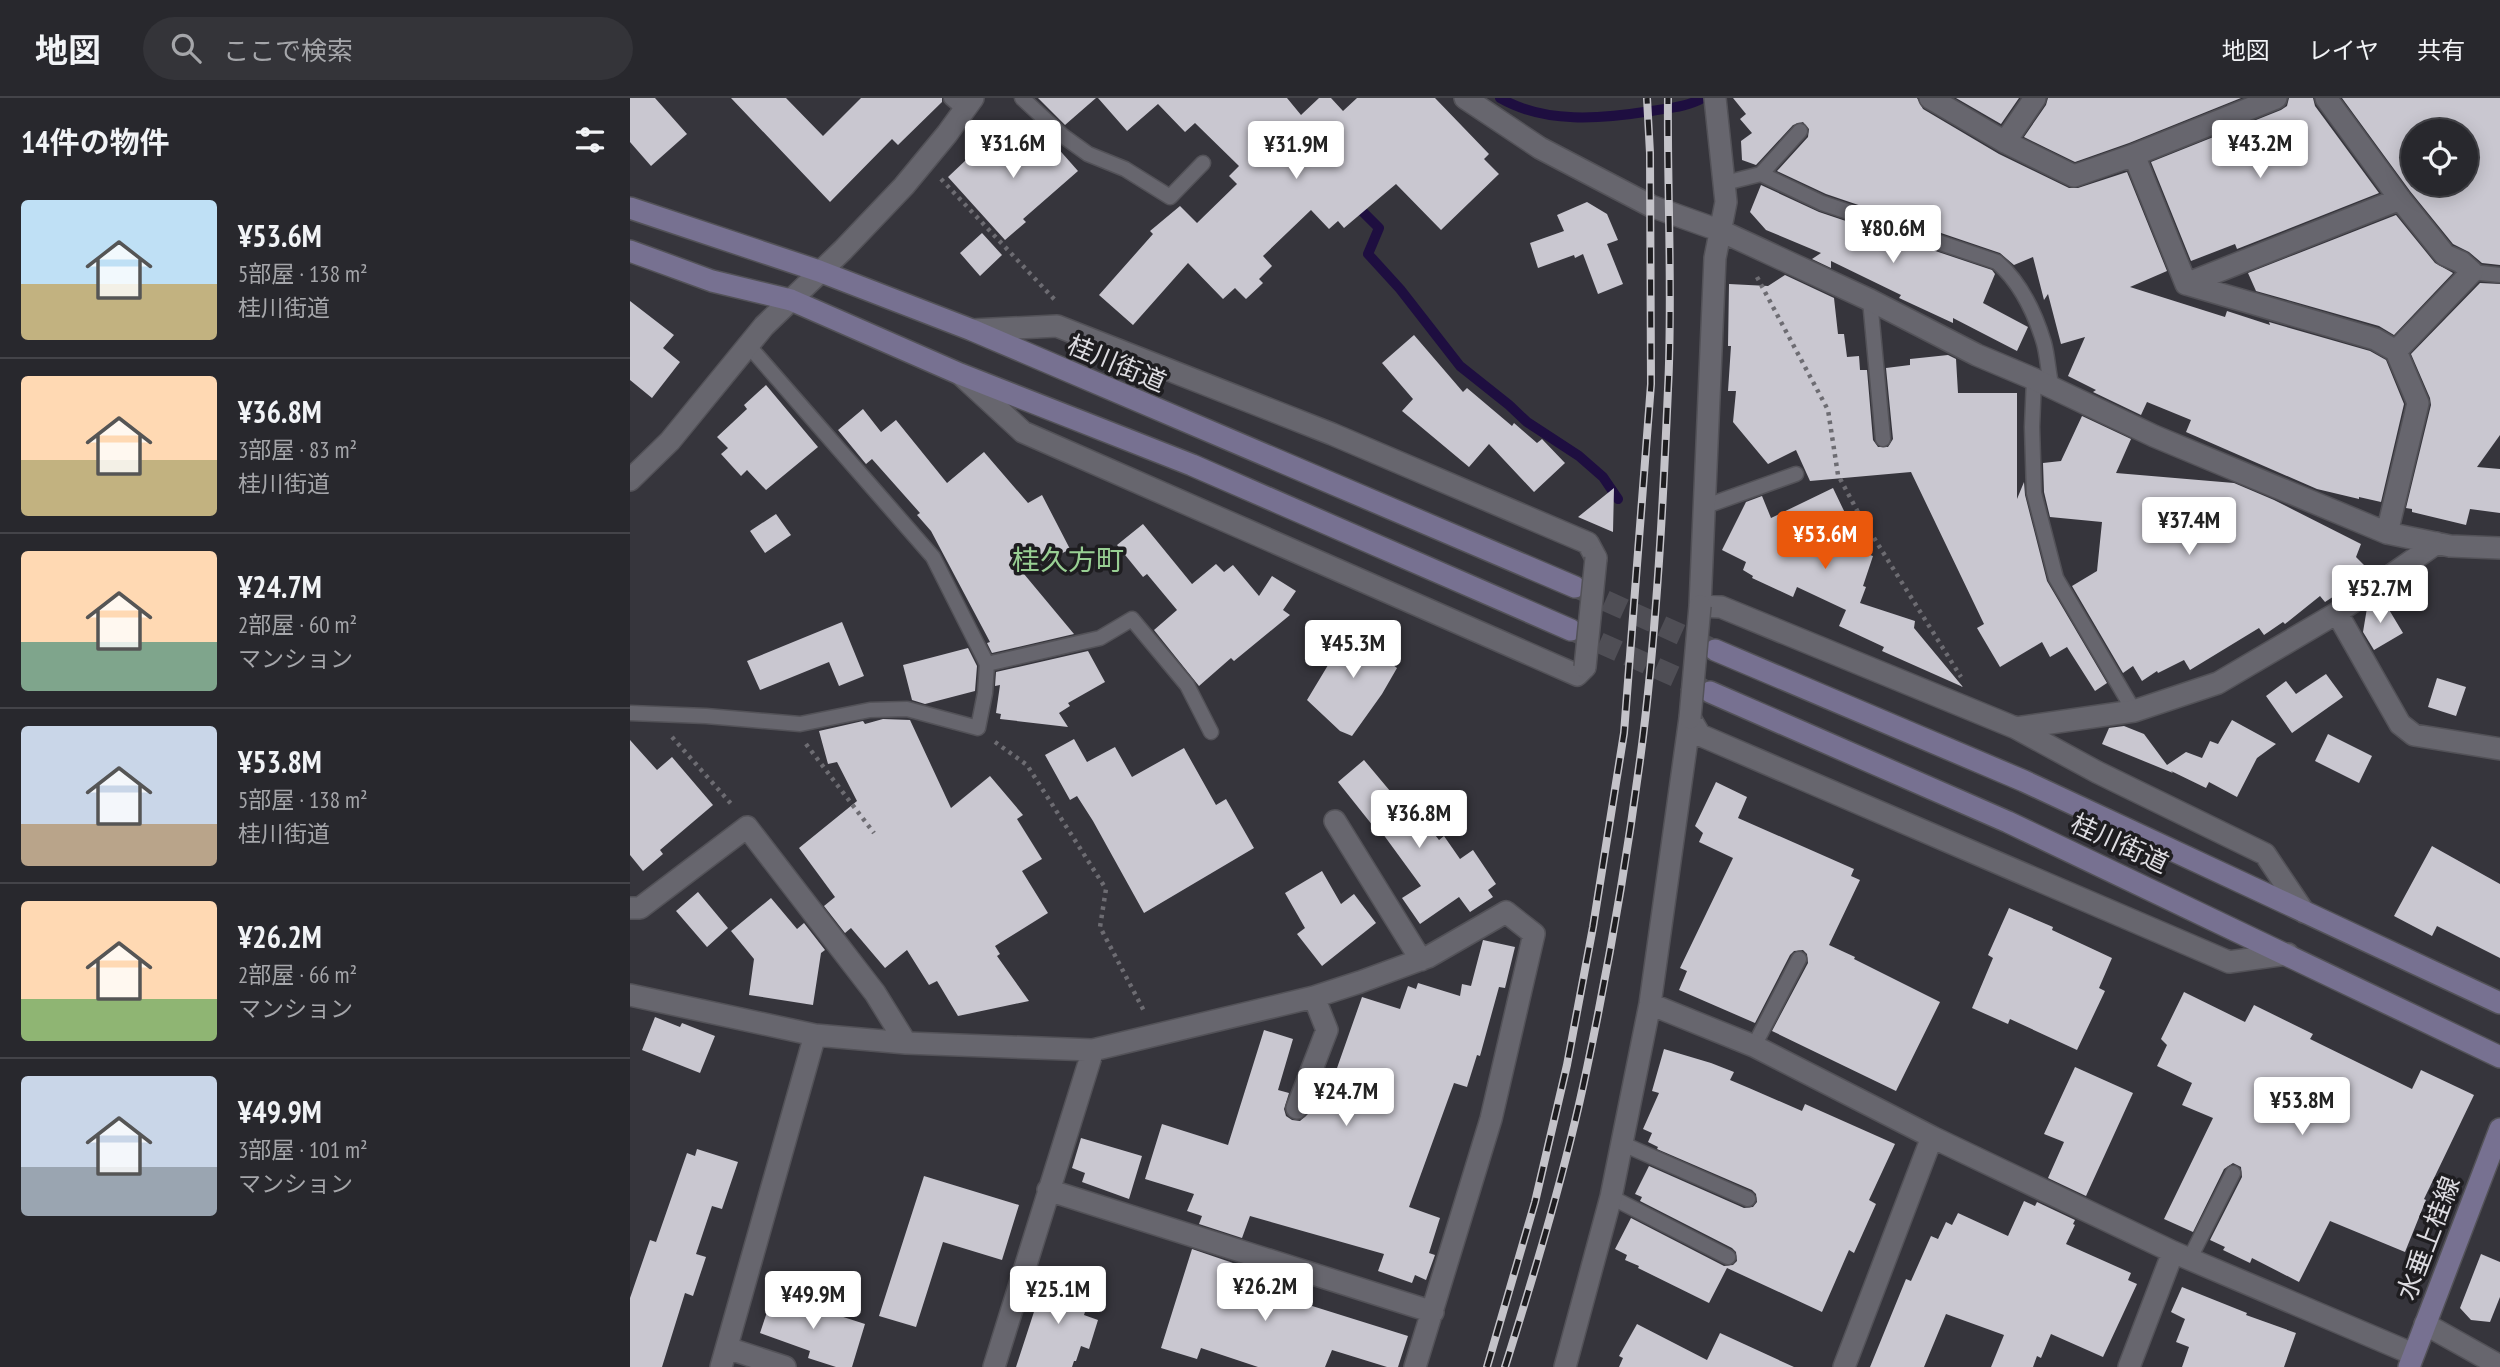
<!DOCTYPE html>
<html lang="ja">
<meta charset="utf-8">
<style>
body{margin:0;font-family:"PT Sans Narrow","Noto Sans JP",sans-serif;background:#343439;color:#f1f3f6;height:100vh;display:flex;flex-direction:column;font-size:26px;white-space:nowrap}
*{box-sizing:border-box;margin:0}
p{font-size:23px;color:#a5a6aa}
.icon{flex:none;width:38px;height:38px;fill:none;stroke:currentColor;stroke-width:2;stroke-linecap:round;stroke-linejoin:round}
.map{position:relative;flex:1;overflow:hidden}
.side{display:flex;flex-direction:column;background:#28282d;width:630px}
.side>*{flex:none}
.fabs{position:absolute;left:1771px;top:21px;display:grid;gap:14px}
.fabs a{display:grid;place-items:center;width:77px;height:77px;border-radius:50%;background:#28282d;box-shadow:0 4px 18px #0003,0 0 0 2px #444449;font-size:35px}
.price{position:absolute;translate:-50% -60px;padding:0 16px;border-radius:7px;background:#fff;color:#222;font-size:23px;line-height:46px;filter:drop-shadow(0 2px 4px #0008)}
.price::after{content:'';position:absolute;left:50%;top:42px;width:21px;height:16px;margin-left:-10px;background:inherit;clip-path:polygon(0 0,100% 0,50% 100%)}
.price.active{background:#ea580c;color:#fff}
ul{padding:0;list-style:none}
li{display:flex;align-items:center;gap:21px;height:175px;padding:0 21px}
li+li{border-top:2px solid #444449}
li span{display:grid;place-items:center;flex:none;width:196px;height:140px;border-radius:7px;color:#555}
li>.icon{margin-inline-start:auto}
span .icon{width:84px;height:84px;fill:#fffc;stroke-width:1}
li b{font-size:30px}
h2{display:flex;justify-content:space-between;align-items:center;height:84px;padding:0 21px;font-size:30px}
header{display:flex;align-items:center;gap:42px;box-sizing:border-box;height:98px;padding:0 35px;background:#28282d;border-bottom:2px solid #444449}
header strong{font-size:33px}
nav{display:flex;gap:38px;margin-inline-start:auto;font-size:24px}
.search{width:490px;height:63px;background:#343439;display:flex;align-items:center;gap:18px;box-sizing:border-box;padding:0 24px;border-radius:38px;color:#a5a6aa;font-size:26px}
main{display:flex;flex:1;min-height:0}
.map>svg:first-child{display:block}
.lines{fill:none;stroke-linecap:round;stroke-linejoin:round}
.stream{stroke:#1e0e40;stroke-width:10}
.building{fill:#c9c7d0;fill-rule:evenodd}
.secondary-tunnel{stroke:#4f4e55;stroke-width:21;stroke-dasharray:21 10;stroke-linecap:butt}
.lane-casing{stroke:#535258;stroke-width:17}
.street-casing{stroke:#535258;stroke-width:24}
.secondary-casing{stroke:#535258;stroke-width:24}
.path{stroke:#6d6c72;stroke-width:4.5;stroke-dasharray:3.5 5;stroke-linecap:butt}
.lane{stroke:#67666e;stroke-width:14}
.street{stroke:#67666e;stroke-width:21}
.secondary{stroke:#777191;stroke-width:21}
.rail-casing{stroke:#c4c3c9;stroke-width:8}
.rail{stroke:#1e1d20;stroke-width:5;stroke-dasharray:16;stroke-linecap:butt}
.street-bridge-casing{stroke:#535258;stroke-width:24;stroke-linecap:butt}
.street-bridge{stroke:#67666e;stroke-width:21}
.labels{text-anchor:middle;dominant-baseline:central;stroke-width:7;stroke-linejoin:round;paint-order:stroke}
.street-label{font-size:26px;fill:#dddce1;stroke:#1e1d20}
.neighbourhood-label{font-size:28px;fill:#98cf93;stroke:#1e1d20}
</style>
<header>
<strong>地図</strong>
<div class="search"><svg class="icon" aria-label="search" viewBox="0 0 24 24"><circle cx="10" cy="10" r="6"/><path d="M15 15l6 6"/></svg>ここで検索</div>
<nav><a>地図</a><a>レイヤ</a><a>共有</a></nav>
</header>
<main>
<section class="side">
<h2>14件の物件<svg class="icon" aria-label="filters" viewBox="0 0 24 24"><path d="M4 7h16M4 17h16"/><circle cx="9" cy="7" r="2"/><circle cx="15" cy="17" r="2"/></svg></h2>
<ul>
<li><span style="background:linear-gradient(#bfe0f5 60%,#c2b280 0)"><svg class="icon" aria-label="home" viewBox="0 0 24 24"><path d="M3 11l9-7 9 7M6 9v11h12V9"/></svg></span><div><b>¥53.6M</b><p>5部屋 · 138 m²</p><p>桂川街道</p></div></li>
<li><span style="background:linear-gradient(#ffd9b3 60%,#c2b280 0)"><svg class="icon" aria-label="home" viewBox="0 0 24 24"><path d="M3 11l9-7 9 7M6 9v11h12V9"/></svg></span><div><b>¥36.8M</b><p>3部屋 · 83 m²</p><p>桂川街道</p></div></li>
<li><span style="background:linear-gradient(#ffd9b3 65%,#7fa58c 0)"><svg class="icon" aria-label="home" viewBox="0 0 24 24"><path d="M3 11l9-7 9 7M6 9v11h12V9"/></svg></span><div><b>¥24.7M</b><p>2部屋 · 60 m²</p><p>マンション</p></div></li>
<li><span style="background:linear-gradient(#c9d6e8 70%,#b9a48a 0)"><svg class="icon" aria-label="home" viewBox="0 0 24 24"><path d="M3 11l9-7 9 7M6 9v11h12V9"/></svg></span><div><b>¥53.8M</b><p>5部屋 · 138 m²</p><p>桂川街道</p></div></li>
<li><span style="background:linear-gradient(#ffd9b3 70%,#8fb573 0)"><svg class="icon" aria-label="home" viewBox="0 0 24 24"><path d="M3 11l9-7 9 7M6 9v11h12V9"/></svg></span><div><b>¥26.2M</b><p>2部屋 · 66 m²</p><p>マンション</p></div></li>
<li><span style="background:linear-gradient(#c9d6e8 65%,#9aa5b1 0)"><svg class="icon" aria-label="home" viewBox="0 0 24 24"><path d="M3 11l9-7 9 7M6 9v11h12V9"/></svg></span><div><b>¥49.9M</b><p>3部屋 · 101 m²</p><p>マンション</p></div></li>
</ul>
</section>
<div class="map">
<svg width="1870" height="1269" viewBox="0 0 1870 1269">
<rect width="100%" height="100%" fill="#36353c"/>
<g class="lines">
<path class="stream" d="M870 0C915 26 971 21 1021 13 1039 10 1057 9 1073 0
M725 106 749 130 738 156 770 191 830 268 879 307 897 324 949 358 973 379 988 401"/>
</g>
<path class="building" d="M0 0H25L57 36 21 68 0 44Z
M101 0H156L193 38 231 0H312V4L268 47 262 41 200 104Z
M408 0H466L435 27Z
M468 0H657L671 17 689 0H701L713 13 727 0H805L859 56 854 61 869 76 811 132 766 86 714 130 708 123 699 131 681 112 633 158 642 168 629 181 633 185 616 201 605 190 593 201 558 165 503 227 469 197 523 136 520 133 550 108 567 125 607 86 599 78 609 68 565 25 555 34 528 6 497 33Z
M1103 0H1287L1293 11 1369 56 1439 90H1448L1497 74 1537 173 1500 189 1595 219 1597 213 1640 227 1639 224 1740 253 1756 262 1774 306 1751 404 1729 399V401L1687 391 1556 334 1561 322 1517 304 1511 317 1463 294 1466 292 1438 278 1455 239 1431 246 1418 196 1414 202 1403 159 1384 167 1370 155 1196 96 1147 73 1178 39 1179 31 1173 24 1163 27 1126 67 1112 62 1111 43 1122 35 1110 21 1116 16Z
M1326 0H1389L1371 26Z
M1418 0H1611L1499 45 1445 64 1394 39 1416 7Z
M1659 0H1683L1685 8 1749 95 1607 151 1605 146 1561 163 1521 64 1651 12 1657 8Z
M1712 0H1870V167L1852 165 1839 154 1823 146 1780 93ZM1783 33H1836V86H1783Z
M410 30 448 73 393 121 396 124 375 142 318 79 355 44 365 57 379 44 386 51Z
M1131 87 1189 114 1362 172 1365 176 1353 205 1398 229 1387 253 1323 220V225L1269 200 1271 197 1201 163V170L1182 161 1191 155 1136 132 1120 114Z
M957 104 977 116 988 142 977 146 993 186 968 196 953 156 945 160 944 157 908 170 900 145 934 133 927 117Z
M1766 117 1805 165 1823 175 1764 237 1749 228 1626 193 1618 175Z
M352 135 372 157 350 178 330 155Z
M1155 177 1204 200 1208 236H1214L1217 259 1229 258 1230 272H1237L1243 342 1248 349H1258L1263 341 1256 270 1280 267V261L1318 257 1326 261 1328 295H1387V401L1394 384 1395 397 1417 483 1477 585 1465 593 1437 549 1420 559 1412 544 1370 569 1347 530 1354 526 1281 374 1180 383 1166 352 1138 366 1103 324 1106 293H1098L1101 248H1098L1099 186 1138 188Z
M1850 185 1870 186V337L1847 369 1870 371V415L1840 411 1836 427 1782 414V411L1776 410 1801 307 1800 300 1781 256Z
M0 203 44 237 33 250 50 264 22 300 0 282Z
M784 237 833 294 837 290 882 328 884 325 907 345 912 341 935 365 904 394 859 346 839 369 772 313 783 301 752 265Z
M136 287 188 349 136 392 117 372 111 378 91 356 98 350 87 339 117 311 114 307Z
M233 311 251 334 266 322 317 385 354 354 398 405 412 397 440 451 394 476 444 536 362 555 357 545 360 544 301 433 287 417 290 415 242 361 236 366 208 332Z
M1452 318 1501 341 1486 375 1604 385 1644 402 1731 446 1726 459 1741 474 1695 504 1690 498 1655 526 1653 524 1634 537 1629 530 1560 572 1554 562 1528 575 1527 573 1512 583 1503 568 1493 575 1442 488 1467 473 1472 424 1420 419 1414 394 1413 365 1431 363Z
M984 390 983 434 948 419Z
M1203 390 1228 442 1225 452 1243 458 1233 488 1236 489 1230 505 1285 523 1284 530 1333 589 1252 553 1254 549 1209 528 1216 512 1167 489 1163 499 1122 480 1123 478 1113 472 1116 464 1092 452 1116 404 1132 398 1141 420Z
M146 416 161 437 135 455 120 433Z
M513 426 562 486 586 466 594 474 603 467 629 498 642 478 666 493 653 512 660 517 604 563 601 560 569 588 524 532 547 512 517 476 513 479 487 447Z
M1752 500 1773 535 1744 552 1733 534 1737 510Z
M212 524 234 578 209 588 199 564 130 592 117 563Z
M724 524 752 537 746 547 766 561 763 567 767 570 752 596 722 638 710 633 677 602Z
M338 550 347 568 345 593 295 606 282 602 273 567Z
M458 553 475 584 438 605 440 608 429 615 438 629 370 621 371 616 366 615 370 587 365 588 366 574Z
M1696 576 1713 599 1662 635 1636 598 1656 583 1666 596Z
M1807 580 1836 589 1826 618 1798 609Z
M253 621 280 622 321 710 360 678 393 717 387 721 412 761 392 773 418 815 365 848 370 856 367 858 399 903 328 918 307 883 299 887 277 852 255 870 221 830 215 835 194 808 205 799 169 750 227 703 207 664 198 666 189 633 233 623 235 626Z
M1602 622 1646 646 1627 660 1607 699 1579 684 1576 690 1541 673 1543 675 1472 646 1479 630 1494 628 1514 636 1537 667 1556 654 1572 660 1580 643 1588 646Z
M1698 636 1742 658 1729 685 1685 663Z
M444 641 457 664 485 649 502 679 554 650 586 707 596 701 624 750 514 815 463 723 447 698 440 702 415 657Z
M0 642 27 672 42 659 83 707 30 752 33 756 13 773 0 757Z
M734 662 797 737 802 733 809 742 814 738 830 761 843 752 866 786 858 792 863 799 840 814 829 799 790 826 772 800 791 788 753 736 751 738 708 684Z
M1086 684 1117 699 1108 720 1224 771 1221 778 1230 782 1199 847 1225 859 1224 861 1310 904 1266 993 1142 933 1178 865 1177 856 1173 852 1164 853 1160 857 1125 925 1049 892 1057 873 1050 870 1103 760 1069 744 1073 735 1065 728Z
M1802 748 1870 786V860L1807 828 1802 838 1764 818Z
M692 773 711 806 724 796 746 825 692 868 667 836 675 830 655 795Z
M68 794 98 830 77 849 46 813Z
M141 800 167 831 174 825 195 852 191 855 183 907 119 897 124 861 101 833Z
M1379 810 1423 829 1422 832 1482 860 1469 890 1475 893 1447 952 1380 921 1378 926 1342 910 1363 860 1358 857Z
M853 842 885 849 875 890 869 889 850 958 847 957 837 989 824 985 779 1109 810 1120 799 1155 805 1157 796 1182 785 1177 782 1185 748 1173 754 1156 620 1118 612 1140 569 1126 572 1118 557 1113 564 1096 515 1081 532 1026 598 1047 634 932 663 941 648 992 659 995 654 1011 656 1018 662 1022 670 1023 679 1015 684 1003 694 1007 732 899 770 911 778 888 786 891 788 885 830 898 832 886 841 888Z
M1554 894 1615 924 1624 907 1683 936 1680 941 1782 991 1791 972 1844 997 1794 1101 1796 1102 1775 1154 1700 1123 1669 1184 1622 1160 1620 1165 1593 1152 1595 1149 1580 1142 1612 1079 1611 1069 1603 1065 1594 1071 1563 1134 1534 1121 1583 1020 1552 1007 1562 985 1527 968 1537 947 1531 941Z
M25 919 50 929 52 925 85 938 70 975 12 952Z
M1034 951 1081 965 1104 974 1100 982 1119 990 1172 1013 1175 1006 1265 1046 1239 1102 1246 1106 1224 1155 1219 1152 1192 1214 1097 1170 1079 1205 1008 1170 1009 1168 995 1162 997 1157 985 1151 1001 1120 1094 1168 1103 1167 1107 1163 1106 1154 1102 1150 1010 1103 1012 1099 1005 1096 1019 1068 1114 1110 1123 1109 1127 1104 1126 1096 1122 1092 1027 1051 1028 1049 1018 1044 1022 1035 1013 1031 1029 995 1022 993Z
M1445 969 1503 995 1456 1098 1418 1080 1434 1044 1414 1036Z
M451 1040 512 1058 499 1101 452 1084 455 1075 442 1070Z
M67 1051 108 1064 92 1111 82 1108 66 1156 76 1159 63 1198 55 1195 32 1269H0V1200L20 1142 26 1144 57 1055 65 1058Z
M294 1078 389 1107 372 1162 313 1144 286 1229 249 1218Z
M1394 1103 1405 1108 1407 1104 1445 1122 1443 1126 1445 1127 1436 1146 1501 1175 1498 1182 1507 1186 1473 1259 1421 1236 1411 1260 1407 1258 1403 1269H1361L1374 1237 1316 1216 1294 1269H1240L1276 1181 1281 1183 1301 1138 1308 1141 1316 1124 1322 1127 1328 1115 1378 1138Z
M562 1151 603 1165 601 1171 650 1188 647 1197 778 1238 768 1269H757L702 1252 695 1269H628L571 1250 567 1261 531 1250Z
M1851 1156 1870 1164V1199L1860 1224 1841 1222 1830 1210Z
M416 1177 462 1192 454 1217 468 1222 459 1251 451 1248 446 1263H444L442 1269H386Z
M1552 1189 1617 1215 1616 1217 1666 1235 1654 1269H1552L1559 1249 1546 1244 1555 1221 1541 1214Z
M144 1193 174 1203 173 1206 235 1226 222 1269H206L178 1260 180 1253 130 1235Z
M1007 1226 1077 1262 1090 1235 1164 1269H989L993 1260 989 1258Z"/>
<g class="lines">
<path class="secondary-tunnel" d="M947 490 1081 550
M941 532 1078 593"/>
<g class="lane-casing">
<path id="lane" d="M321 0 334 11
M392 0 433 38 458 56 495 71 540 99 573 65
M1131 76 1170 33
M1095 85 1131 76 1192 105 1367 164C1391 185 1405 215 1414 245 1418 260 1418 275 1422 290
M1842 174 1870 177
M1240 202 1253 341
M1404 281 1402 329 1404 395 1426 480 1504 613
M1076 408 1166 376
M357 566 470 540 502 521 557 587 581 634
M0 615 76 618 170 626 240 612 277 611 348 630 355 595 357 566 303 459 118 247
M1124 948 1169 861
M993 1046 1118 1101
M981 1099 1098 1159
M1560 1160 1603 1075"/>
</g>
<g class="street-casing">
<path id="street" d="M835 0 910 50 1021 108 1091 133 1240 202 1347 257 1404 281 1524 338 1757 435 1820 448 1870 450
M1085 0 1096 104 1085 160 1070 508 1091 509 1386 630 1467 674 1635 756 1674 814
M1300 0 1375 44 1444 78 1504 57 1646 0
M1696 0 1770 101 1815 157 1831 164 1842 174 1766 253
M1375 44 1405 0
M1504 57 1556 186 1745 241 1766 253 1788 305 1757 435
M1556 186 1770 101
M342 232 427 228 702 336 958 445 966 460
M331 277 393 334 947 577 955 569
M0 382 40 343 134 228 213 152 274 88 317 36 343 0
M1707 515 1770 626 1784 637 1870 651
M1060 620 1070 637 1599 864 1658 856
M1386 630 1504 613 1588 585 1707 515 1807 445
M705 723 791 862
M0 810H10L117 729 245 895 276 945
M0 897 185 937 276 945 463 952 684 899 730 884 798 859 876 814 904 836 861 1021 785 1269
M1020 906 1124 948 1302 1039 1543 1154 1783 1256
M667 1010 697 932 684 899
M418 1092 803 1214
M1795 1226 1870 1268
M97 1250 155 1269
M91 1269 185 937
M364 1269 463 952
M935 1269 981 1099 1020 906 1060 620
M1214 1269 1302 1039
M1499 1269 1543 1154"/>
</g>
<g class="secondary-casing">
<path id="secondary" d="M0 110 189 173 342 232 945 489
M0 153 82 183 161 202 330 276 562 367 941 532
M1085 552 1394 683 1870 905
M1080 594 1378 724 1870 959
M1779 1269 1870 1031"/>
</g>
<path class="path" d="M311 81 425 202
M1127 179 1198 312 1208 377 1229 416 1331 579
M42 639 103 708
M365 644 397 667 476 791 470 829 514 913
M176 646 244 735"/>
<use href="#lane" class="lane"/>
<use href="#street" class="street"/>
<use href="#secondary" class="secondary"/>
<g class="rail-casing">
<path id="rail" d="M857 1269 905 1104 937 967 963 829 994 635 1021 286 1020 55 1017 0
M875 1269C906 1170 936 1071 957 970 980 861 999 749 1013 639 1027 524 1033 406 1038 291 1043 194 1037 97 1038 0"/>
</g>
<use href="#rail" class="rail"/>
<g class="street-bridge-casing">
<path id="street-bridge" d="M955 569 966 460
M1060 620 1070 508"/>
</g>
<use href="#street-bridge" class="street-bridge"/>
</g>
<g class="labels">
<g class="street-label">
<text transform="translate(487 265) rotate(23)">桂川街道</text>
<text transform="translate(1490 745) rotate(25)">桂川街道</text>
<text transform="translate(1798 1140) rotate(-69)">水垂上桂線</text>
</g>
<g class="neighbourhood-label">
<text x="438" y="461">桂久方町</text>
</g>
</g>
</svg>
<div class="fabs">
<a><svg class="icon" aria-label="locate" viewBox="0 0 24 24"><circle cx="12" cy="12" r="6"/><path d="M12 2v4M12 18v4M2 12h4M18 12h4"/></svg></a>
</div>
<b class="price" style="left:383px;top:82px">¥31.6M</b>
<b class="price" style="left:1630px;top:82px">¥43.2M</b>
<b class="price" style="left:666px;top:83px">¥31.9M</b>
<b class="price" style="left:1263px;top:167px">¥80.6M</b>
<b class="price" style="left:1559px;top:459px">¥37.4M</b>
<b class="price active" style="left:1195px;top:473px">¥53.6M</b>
<b class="price" style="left:1750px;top:527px">¥52.7M</b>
<b class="price" style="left:723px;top:582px">¥45.3M</b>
<b class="price" style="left:789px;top:752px">¥36.8M</b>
<b class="price" style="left:716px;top:1030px">¥24.7M</b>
<b class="price" style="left:1672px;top:1039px">¥53.8M</b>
<b class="price" style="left:635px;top:1225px">¥26.2M</b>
<b class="price" style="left:428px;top:1228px">¥25.1M</b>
<b class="price" style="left:183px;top:1233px">¥49.9M</b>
</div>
</main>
